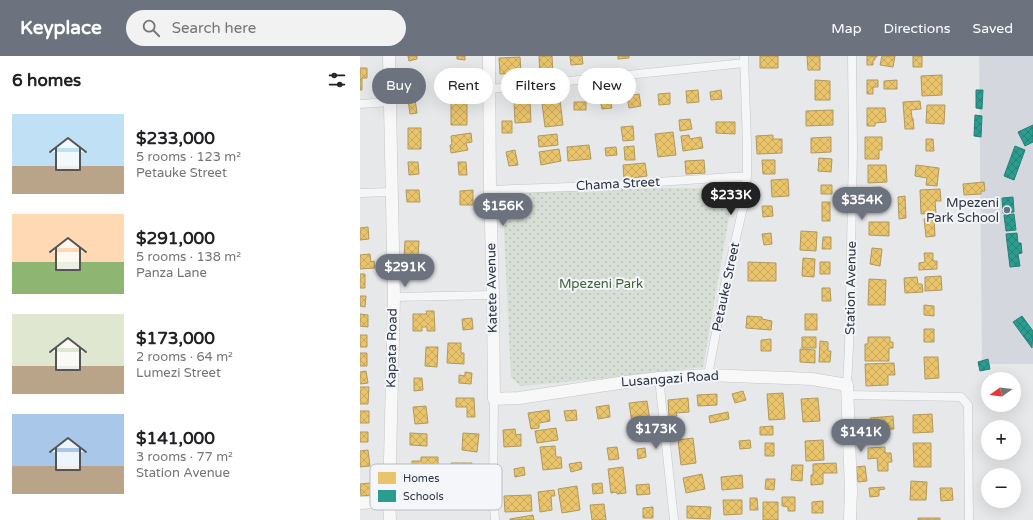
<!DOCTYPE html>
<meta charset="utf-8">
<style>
body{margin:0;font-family:"Varela Round",sans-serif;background:#f2f2f2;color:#202124;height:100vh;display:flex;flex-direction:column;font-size:15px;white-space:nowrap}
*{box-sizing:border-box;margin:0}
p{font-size:13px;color:#757577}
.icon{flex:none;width:22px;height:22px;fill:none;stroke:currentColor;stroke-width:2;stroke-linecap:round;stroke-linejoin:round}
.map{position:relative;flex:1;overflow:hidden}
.panel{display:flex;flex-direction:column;background:#fff;width:360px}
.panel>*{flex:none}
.banner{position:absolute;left:12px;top:12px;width:380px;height:36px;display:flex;gap:8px}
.needle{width:26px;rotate:256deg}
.tools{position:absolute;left:621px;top:316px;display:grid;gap:8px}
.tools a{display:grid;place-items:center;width:40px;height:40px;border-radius:50%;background:#fff;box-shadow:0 4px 16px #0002;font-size:20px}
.price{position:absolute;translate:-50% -34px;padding:0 9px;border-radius:14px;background:#6c737f;color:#fff;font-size:13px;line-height:26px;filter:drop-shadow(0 1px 2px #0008)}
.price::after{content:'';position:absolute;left:50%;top:24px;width:12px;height:9px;margin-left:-6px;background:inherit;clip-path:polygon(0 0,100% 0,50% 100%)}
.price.active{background:#222;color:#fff}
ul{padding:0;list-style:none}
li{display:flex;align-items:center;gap:12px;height:100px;padding:0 12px}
li span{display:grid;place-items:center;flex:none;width:112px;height:80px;border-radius:0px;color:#555}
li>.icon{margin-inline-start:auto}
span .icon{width:48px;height:48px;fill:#fffc;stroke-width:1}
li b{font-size:17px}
h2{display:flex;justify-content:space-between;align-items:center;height:48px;padding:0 12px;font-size:17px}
.chip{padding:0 14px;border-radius:18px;background:#fff;box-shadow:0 4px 16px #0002;font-size:14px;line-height:36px}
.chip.active{background:#6c737f;color:#fff}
header{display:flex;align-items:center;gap:24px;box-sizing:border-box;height:56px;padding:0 20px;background:#6c737f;color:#fff}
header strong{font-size:19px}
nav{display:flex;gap:22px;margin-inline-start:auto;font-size:14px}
.search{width:280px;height:36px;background:#f2f2f2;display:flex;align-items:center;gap:10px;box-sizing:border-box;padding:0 14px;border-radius:22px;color:#757577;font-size:15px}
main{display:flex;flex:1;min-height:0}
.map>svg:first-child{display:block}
.built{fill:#d4d7dd}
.park{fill:url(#park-dots)}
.homes{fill:url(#homes-cross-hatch);stroke:#b0995f}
.schools{fill:url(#schools-cross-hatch);stroke:#2a7e79}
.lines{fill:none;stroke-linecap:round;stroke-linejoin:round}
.street-casing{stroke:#c4c6c8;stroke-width:9}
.secondary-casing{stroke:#c4c6c8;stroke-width:13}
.street{stroke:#f5f6f7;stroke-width:8}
.secondary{stroke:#f8f8f8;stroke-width:12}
.poi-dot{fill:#6c737f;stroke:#f4f6f9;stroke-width:1.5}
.labels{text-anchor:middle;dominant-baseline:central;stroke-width:4;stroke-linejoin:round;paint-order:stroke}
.street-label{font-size:13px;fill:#2b3445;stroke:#f4f6f9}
.poi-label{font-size:13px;fill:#2b3445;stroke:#f4f6f9;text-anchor:end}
.park-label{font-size:13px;fill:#3f6138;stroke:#f4f6f9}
.key{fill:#f4f6f9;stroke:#b8bcc3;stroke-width:1}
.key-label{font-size:11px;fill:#2b3445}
</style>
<header>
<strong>Keyplace</strong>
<div class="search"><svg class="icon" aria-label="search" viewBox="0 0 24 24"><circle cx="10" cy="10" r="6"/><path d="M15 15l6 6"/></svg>Search here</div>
<nav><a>Map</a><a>Directions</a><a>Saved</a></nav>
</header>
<main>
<section class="panel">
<h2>6 homes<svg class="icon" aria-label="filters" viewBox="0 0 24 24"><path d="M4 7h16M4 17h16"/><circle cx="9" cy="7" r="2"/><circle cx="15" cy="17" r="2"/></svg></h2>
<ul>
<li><span style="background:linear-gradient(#bfe0f5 65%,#b9a48a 0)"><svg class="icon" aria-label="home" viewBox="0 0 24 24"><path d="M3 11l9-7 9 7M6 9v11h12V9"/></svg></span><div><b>$233,000</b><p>5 rooms · 123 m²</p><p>Petauke Street</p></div></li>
<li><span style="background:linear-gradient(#ffd9b3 60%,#8fb573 0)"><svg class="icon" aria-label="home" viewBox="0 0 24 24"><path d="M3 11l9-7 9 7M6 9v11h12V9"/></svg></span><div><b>$291,000</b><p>5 rooms · 138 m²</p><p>Panza Lane</p></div></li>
<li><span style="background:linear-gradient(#dfe7d0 65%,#b9a48a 0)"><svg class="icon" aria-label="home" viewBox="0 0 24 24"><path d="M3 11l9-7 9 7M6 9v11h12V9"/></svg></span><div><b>$173,000</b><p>2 rooms · 64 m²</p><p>Lumezi Street</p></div></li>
<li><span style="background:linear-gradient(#a9c7e8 65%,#b9a48a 0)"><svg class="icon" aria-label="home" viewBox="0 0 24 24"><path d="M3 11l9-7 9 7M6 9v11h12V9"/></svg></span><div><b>$141,000</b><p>3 rooms · 77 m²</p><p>Station Avenue</p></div></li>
</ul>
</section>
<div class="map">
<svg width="673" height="464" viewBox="0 0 673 464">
<defs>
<pattern id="park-dots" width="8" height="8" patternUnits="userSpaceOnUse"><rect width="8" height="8" fill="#d6ded6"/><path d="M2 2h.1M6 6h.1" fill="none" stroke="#b8bfb9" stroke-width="1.8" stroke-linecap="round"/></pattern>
<pattern id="homes-cross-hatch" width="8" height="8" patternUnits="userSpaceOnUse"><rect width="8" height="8" fill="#e9c46a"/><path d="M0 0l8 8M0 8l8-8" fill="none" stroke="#c8a95d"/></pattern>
<pattern id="schools-cross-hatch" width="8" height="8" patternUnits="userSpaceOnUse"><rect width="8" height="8" fill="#2a9d8f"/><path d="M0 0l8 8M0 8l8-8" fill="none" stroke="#248177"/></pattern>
</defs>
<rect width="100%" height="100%" fill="#e6e8ea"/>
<path class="built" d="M619 0H673V308H622Z"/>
<path class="park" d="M374 132 343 311 237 323 160 330 151 321 142 133Z"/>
<path class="homes" d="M48 0H57V3L49 5Z
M97 0H105V4L97 3Z
M179 0H192L193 20 180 21Z
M210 0H222L223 8 211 9Z
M258 0H269V2L258 3Z
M400 0H418V12H400Z
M447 0H460V14H448Z
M507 0H517V1H515V4H513V9H507Z
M522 0H535L533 11 520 9Z
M553 0H562V11H553Z
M160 1 161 17 140 18 139 2Z
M0 12H7V22H2V34H0Z
M582 19V39L562 40 561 20Z
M48 21H57L58 33 48 34Z
M106 23 107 33H98V24Z
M455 24 470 25V44H455Z
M507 24H518V31H513V38H507Z
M537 24V33H524V25Z
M195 32 196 43 176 45 175 34Z
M338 34 339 46 327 47 326 35Z
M361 34 362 43 351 44 350 36Z
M310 37V48L299 49 298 38Z
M279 38 281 50 269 52 267 40Z
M250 42 252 52 242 53 240 44Z
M55 43 57 57 50 58 48 44Z
M91 43H107V69H91Z
M200 44 203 69 185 71 182 47Z
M154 45H170L171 66 155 67Z
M560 45 561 53 551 54 552 62H553L554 73H545L543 46Z
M214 46H226V54H214Z
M567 49H585L584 68 566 67Z
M507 52H525L526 66 515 67V70H507Z
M473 54V69L446 70V55Z
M330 63 332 73 320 75 319 64Z
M142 65H152V77H142Z
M356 66H375V78L356 77Z
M273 70 274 84 263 85 261 71Z
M48 72H61V93H48Z
M313 76 316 99 298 101 295 78Z
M111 77 112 86 106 87 108 94 91 97 90 89H92L91 80Z
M197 78 198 89 179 91 178 80Z
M329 79 330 83 341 81 343 92 323 95 321 80Z
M413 79V83H422V97L397 98 396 80Z
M471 81V96L451 97V82Z
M505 81H522V94H519V103H505Z
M566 83H573L574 95H566Z
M229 89 231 103 208 105 207 91Z
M274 90 275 104H265L264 91Z
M256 91 257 99 246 100 245 92Z
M199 93 201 105 181 109 179 96Z
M155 94 158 109 149 110 146 96Z
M459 102 472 103 471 116 458 115Z
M344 104 345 117 326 118 325 105Z
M402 104H415V118H403Z
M48 106H58L59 118 49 119Z
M98 106H106L107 119H99Z
M285 107 287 120 264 123 263 109Z
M508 109H526L527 126 508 127Z
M556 109 579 112 577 130 566 129 567 122 555 120Z
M428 123 429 140 412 141 411 124Z
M624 126 625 135H621V138L604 139 603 128Z
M461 129H472V138H461Z
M521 131V139L515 140 516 154 509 155 508 142 498 143 497 132Z
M580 133 581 145H575L576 157 561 158 560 134Z
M46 134H59L60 146H47Z
M113 134V149H100V135Z
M545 140 546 162 539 163 538 141Z
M462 146H470V165H462Z
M402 150H412L413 160 403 161Z
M574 162 575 180 566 181 564 163Z
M509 166H529V180L509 179Z
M8 171 9 183 0 184V172Z
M441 175 457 176 456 195 440 194Z
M411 177 412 188 404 189 402 178Z
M463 181H471V193H462Z
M45 185H59L58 201H44Z
M512 192 522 193 520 210 510 208Z
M564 197H573V205H577V213L559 214V207L565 206Z
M10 198 11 206 14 205 15 212 0 213V199Z
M443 202 455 203 454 221 442 220Z
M388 206 416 207V225H388Z
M460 206H470V218H460Z
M0 218H5V232H0Z
M581 220 582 234 565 235V221Z
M557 221 558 228H562L563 236 545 237 544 222Z
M509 223 526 224 525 249H508Z
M462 232H470L471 245H462Z
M0 240H6L5 251 0 250Z
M564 249 574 250V260L564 259Z
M66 255H74L75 275H67V271H62V275H53V258H67Z
M0 258 8 259V271L0 270Z
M445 258H457V274H445Z
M387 260 402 261V263L412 265 411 274 386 272Z
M112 262 113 273 103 274 102 263Z
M564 273H574V286H564Z
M0 279H7V291H0Z
M442 281H456V292H442Z
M508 281H530V286H533V292H529V305H505V288H508Z
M411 283V295H401V284Z
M460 285 468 286V295H471L470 306H459Z
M88 287H101V297H104V308L87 307Z
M66 291H78L77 311 65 310Z
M440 293 455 294V307L440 306Z
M0 297H7V310H0Z
M564 301H578L579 322 565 323Z
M534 307 535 319H528V329L506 330 505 308Z
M6 315 8 327 0 328V316Z
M105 316 112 317 111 328 99 327V319L105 320Z
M54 322H62L63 334 54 335Z
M0 331H9L8 348H0Z
M383 335 386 344 375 347 372 338Z
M423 337 425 363 409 364 407 338Z
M357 338V349L338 350 337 339Z
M96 342H114L115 361H107V351H96Z
M328 342 329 356 316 357 317 360 309 361 308 344Z
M458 342 460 365 443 366 441 343Z
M287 345 290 365 272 367 269 347Z
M249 349 250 361 238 363 236 351Z
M66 350 68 367 55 368 53 351Z
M189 354 190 365 179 367V372L171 373 168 357Z
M216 354 217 364 206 365 204 355Z
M0 355H9V367H0Z
M368 356 369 363 350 367 349 360Z
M572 358 573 376 553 377V359Z
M533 360 534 373 519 374 520 378 513 379V371H510V362Z
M413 370V379H400V371Z
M196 372 198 384 177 387 175 375Z
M155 373 156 379 161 378V390L144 391 143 374Z
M0 376H8V386H0Z
M50 377 67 378V390L50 389Z
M103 377 119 378 117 396 102 394Z
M333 382 336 407 321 409 318 384Z
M390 384 391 392 380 393 379 385Z
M463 384 464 404 446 405 445 385Z
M405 387H414V400H405Z
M553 387H571V411H554Z
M195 390 196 401H201L202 412 183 414 180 391Z
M257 391 259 403 249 404 247 392Z
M525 391V397H531L532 406H528V415H518L517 402 508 403V392Z
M285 392 286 401 278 403 277 393Z
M8 394 10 410 0 411V395Z
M61 401H78V418H65V422H52V405H61Z
M221 406 222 413 211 416 209 408Z
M91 407H112V420H90Z
M476 407 477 417H463V428L451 429V419H453V408Z
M432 409H443L442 425 431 424Z
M505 410 507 425 498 426 496 411Z
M164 411 165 419 155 421 154 413Z
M263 411 266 437 257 438V436L251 437 248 413Z
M342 418 345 433 326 437 323 422Z
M382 419 383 432 362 434 361 421Z
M406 423H415L414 434 405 433Z
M551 425 567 426 566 444H550Z
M11 427 12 439 1 440 0 428Z
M242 427 243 437 233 438 232 428Z
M289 428 290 438 277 439 276 429Z
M217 430 220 454 202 457 198 433Z
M524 431 525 433 519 434V440L510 441 509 432Z
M580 432H592L593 444 581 445Z
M194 434 195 440H191L192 454 180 456 178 436Z
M171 439 172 455 145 456 144 440Z
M422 441H435V455H428V451L422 450Z
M390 442H397L398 454H390Z
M363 444H382V458L364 459Z
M463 445V457H452V446Z
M403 446H418V464H403Z
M244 448 246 464H232L230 449Z
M327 450 351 451 350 463 327 462Z
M293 451V462H283V452Z
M173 459 174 464H150V463Z
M558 462H580V464H558Z"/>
<path class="schools" d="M616 34H623L622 53 616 52Z
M615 59 622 60 621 81 614 80Z
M673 69V86L665 90 658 76Z
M655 90 665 94 654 124 644 120Z
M653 141 654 156 643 157 642 142Z
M654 158 656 174 646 175 644 159Z
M657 177 658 187H661L662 197 658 198 660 210 650 211 646 178Z
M662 260 673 275 672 292 653 266Z
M628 303 630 313 620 315 618 306Z"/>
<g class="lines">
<g class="street-casing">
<path id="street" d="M130 33 384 7
M0 48 30 46
M130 134 238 130 387 120
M0 137 32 136
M34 241 133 239
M348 319 365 228 383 152 387 120V88L384 0
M299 322 314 464
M487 329 489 291 493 95 492 0
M487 339 601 341 608 349 609 464
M134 343 133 437 135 464"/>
</g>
<g class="secondary-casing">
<path id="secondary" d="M29 0 34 241 29 445 30 464
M129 0 130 134 133 239 134 343 159 342 266 326 299 322 348 319 452 323 487 329 491 434 490 464
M0 447 29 445"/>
</g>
<use href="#street" class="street"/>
<use href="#secondary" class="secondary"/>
</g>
<circle class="poi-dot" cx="647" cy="154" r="4"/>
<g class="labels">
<g class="street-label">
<text transform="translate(258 128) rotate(-3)">Chama Street</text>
<text transform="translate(366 231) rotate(-78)">Petauke Street</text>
<text transform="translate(132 232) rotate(-91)">Katete Avenue</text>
<text transform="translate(491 232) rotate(-89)">Station Avenue</text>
<text transform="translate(32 292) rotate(-89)">Kapata Road</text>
<text transform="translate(310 323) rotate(-4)">Lusangazi Road</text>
</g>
<g class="poi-label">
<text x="639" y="147">Mpezeni<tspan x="639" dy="15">Park School</tspan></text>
</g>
<g class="park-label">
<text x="241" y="228">Mpezeni Park</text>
</g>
</g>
<rect x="10" y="408" width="132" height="46" rx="6" class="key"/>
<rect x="18" y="416" width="18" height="12" fill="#e9c46a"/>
<rect x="18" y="434" width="18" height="12" fill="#2a9d8f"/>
<g class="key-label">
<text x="43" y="426">Homes</text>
<text x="43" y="444">Schools</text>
</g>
</svg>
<div class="tools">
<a><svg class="needle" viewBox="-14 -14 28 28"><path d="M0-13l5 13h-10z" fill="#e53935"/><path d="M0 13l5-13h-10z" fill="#757577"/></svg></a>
<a>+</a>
<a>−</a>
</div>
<b class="price active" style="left:371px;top:160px">$233K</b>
<b class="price" style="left:502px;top:165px">$354K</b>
<b class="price" style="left:143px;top:171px">$156K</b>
<b class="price" style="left:45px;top:232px">$291K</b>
<b class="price" style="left:296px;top:394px">$173K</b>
<b class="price" style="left:501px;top:397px">$141K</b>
<div class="banner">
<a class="chip active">Buy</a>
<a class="chip">Rent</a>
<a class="chip">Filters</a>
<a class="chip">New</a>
</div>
</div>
</main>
